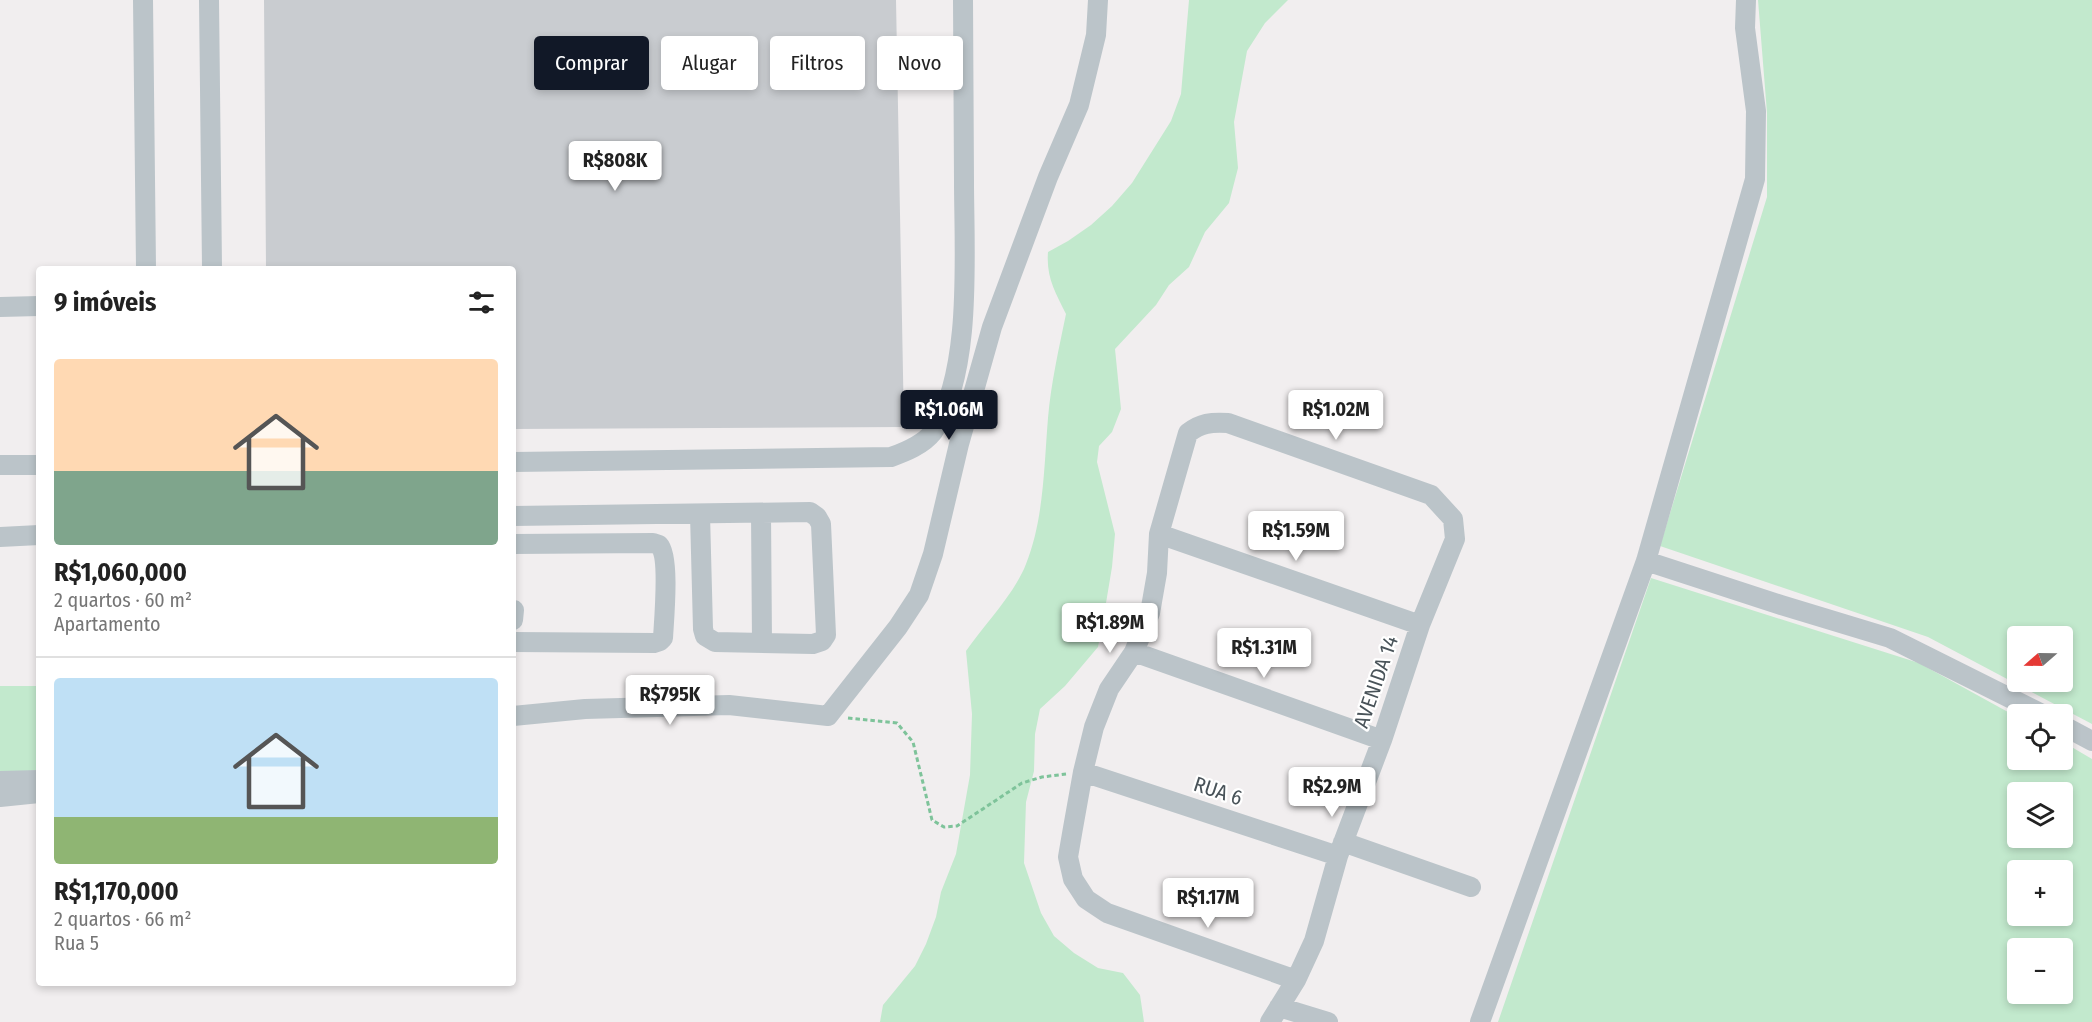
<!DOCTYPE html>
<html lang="pt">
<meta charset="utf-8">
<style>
body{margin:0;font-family:"Fira Sans Condensed",sans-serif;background:#f2f2f2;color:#222;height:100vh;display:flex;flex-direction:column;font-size:22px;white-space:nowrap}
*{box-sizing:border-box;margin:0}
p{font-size:20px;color:#767676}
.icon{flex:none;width:33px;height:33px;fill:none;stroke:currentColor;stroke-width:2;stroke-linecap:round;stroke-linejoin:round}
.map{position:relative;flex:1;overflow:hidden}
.drawer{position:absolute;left:36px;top:266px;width:480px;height:720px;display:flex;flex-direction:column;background:#fff;border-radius:6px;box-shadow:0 3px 9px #0003}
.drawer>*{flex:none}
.top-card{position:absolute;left:534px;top:36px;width:570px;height:54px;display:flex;gap:12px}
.needle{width:39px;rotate:250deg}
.controls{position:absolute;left:2007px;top:626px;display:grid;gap:12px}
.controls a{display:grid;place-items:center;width:66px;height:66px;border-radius:6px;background:#fff;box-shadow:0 3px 9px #0003;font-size:30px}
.price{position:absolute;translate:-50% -51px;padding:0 14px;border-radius:6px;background:#fff;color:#222;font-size:20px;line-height:39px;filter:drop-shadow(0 2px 3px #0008)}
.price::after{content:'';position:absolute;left:50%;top:36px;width:18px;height:14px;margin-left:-9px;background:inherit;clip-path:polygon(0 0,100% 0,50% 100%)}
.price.on{background:#111827;color:#fff}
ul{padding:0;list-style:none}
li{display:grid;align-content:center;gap:12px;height:318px;padding:0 18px}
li+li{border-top:2px solid #e0e0e0}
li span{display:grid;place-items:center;height:186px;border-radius:6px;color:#555}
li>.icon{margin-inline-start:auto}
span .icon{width:108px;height:108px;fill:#fffc;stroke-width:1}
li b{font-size:26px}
h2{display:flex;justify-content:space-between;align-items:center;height:72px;padding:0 18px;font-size:26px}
.chip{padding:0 21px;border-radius:6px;background:#fff;box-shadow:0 3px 9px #0003;font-size:21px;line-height:54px}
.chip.on{background:#111827;color:#fff}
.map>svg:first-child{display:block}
.green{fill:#c2e9cd;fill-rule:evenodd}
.building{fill:#c9ccd0}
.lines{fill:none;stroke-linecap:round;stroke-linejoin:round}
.path{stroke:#7ec39a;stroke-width:3;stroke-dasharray:4.5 3;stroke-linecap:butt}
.minor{stroke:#bbc4c9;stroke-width:20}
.labels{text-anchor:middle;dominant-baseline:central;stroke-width:4.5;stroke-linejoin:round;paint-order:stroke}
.street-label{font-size:21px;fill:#495359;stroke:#fff}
</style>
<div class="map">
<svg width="2092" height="1022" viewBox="0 0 2092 1022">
<rect width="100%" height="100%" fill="#f1eeef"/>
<path class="green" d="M1189 0H1288L1265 23 1247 51 1234 122 1238 168 1229 203 1205 232 1189 267 1169 285 1156 305 1115 349 1121 409 1112 432 1099 446 1097 462 1115 534 1112 567 1103 621 1098 647 1065 686 1040 709 1035 734 1034 771 1026 802 1024 863 1041 913 1054 936 1074 953 1098 968 1123 973 1140 995 1144 1022H880L883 1005 915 966 926 944 936 917 941 892 956 854 970 775 972 714 966 651C984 625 1015 593 1026 564 1044 519 1044 466 1048 418 1051 383 1059 348 1066 314 1055 292 1046 277 1048 252L1068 241 1091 225 1112 206 1132 183 1171 121 1181 94Z
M1758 0H2092V724L1928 637 1660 546 1767 197V113ZM2018 636H2062V681H2018Z
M1651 578 1919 663 2017 717 2018 759H2062L2063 742 2092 759V1022H1498ZM2018 792H2062V837H2018ZM2018 870H2062V915H2018ZM2018 948H2062V993H2018Z
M0 686H39V770L0 774Z"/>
<path class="building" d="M264 0H896L904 427 513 429V268H266Z"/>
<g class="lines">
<path class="path" d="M848 718 897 723 913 742 932 820 944 827 957 826 1022 783 1042 777 1066 774"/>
<path class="minor" d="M143 0 146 268
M209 0 212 268
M0 307 39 306
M513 462 891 457C905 452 923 445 933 432 973 372 964 252 964 182 964 121 963 61 963 0
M0 465H39
M761 513 762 643
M513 516 810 512 817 517 821 524 826 635 822 641 813 644 715 642 705 636 703 629 700 514
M1159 534 1420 625
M0 537 39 535
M513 544 653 543 659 545C670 556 664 620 663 638L660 641 654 643 513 642
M1646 561 1781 605 1890 638 2042 714
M513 620 514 610
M1134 652 1382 740
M513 716 585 709 729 705 828 716 898 627 919 595 933 554 959 444 992 327 1048 177 1079 105 1096 35 1098 0
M2062 725 2092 741
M1083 772 1338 856
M0 781 39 780
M0 797 39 793
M1343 842 1471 887
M1279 1007 1328 1022
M1270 1022 1296 980 1314 941 1338 856 1382 740 1420 625 1455 539 1453 519 1431 495 1228 423C1211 422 1201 423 1188 433L1159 534 1157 573 1150 613 1134 652 1109 689 1094 727 1083 772 1073 828 1068 857 1073 879 1086 899 1107 913 1296 980
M1480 1022 1646 561 1755 179 1756 111 1745 28 1746 0"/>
</g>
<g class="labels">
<g class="street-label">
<text transform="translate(1376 682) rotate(-71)">AVENIDA 14</text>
<text transform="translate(1218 791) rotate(18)">RUA 6</text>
</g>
</g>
</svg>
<div class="controls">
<a><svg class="needle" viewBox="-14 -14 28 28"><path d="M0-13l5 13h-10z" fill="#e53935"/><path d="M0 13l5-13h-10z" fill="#767676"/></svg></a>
<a><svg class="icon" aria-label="locate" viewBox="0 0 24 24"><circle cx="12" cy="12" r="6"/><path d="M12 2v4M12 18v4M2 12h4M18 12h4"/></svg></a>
<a><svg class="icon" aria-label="layers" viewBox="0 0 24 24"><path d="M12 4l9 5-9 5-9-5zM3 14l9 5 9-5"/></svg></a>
<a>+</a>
<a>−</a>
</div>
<b class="price" style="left:615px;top:192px">R$808K</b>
<b class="price on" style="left:949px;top:441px">R$1.06M</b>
<b class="price" style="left:1336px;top:441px">R$1.02M</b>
<b class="price" style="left:1296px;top:562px">R$1.59M</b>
<b class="price" style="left:1110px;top:654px">R$1.89M</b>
<b class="price" style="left:1264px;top:679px">R$1.31M</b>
<b class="price" style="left:670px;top:726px">R$795K</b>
<b class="price" style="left:1332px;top:818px">R$2.9M</b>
<b class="price" style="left:1208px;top:929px">R$1.17M</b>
<div class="top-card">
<a class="chip on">Comprar</a>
<a class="chip">Alugar</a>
<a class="chip">Filtros</a>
<a class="chip">Novo</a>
</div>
<section class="drawer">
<h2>9 imóveis<svg class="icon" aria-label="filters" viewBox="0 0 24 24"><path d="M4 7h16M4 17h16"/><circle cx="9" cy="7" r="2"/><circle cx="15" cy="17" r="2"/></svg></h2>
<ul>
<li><span style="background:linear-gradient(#ffd9b3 60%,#7fa58c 0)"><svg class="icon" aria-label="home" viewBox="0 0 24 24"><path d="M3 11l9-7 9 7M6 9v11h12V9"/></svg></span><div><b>R$1,060,000</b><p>2 quartos · 60 m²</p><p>Apartamento</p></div></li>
<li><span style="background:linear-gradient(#bfe0f5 75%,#8fb573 0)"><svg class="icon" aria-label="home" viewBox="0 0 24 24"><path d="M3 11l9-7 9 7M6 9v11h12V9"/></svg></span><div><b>R$1,170,000</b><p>2 quartos · 66 m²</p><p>Rua 5</p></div></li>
</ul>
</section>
</div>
